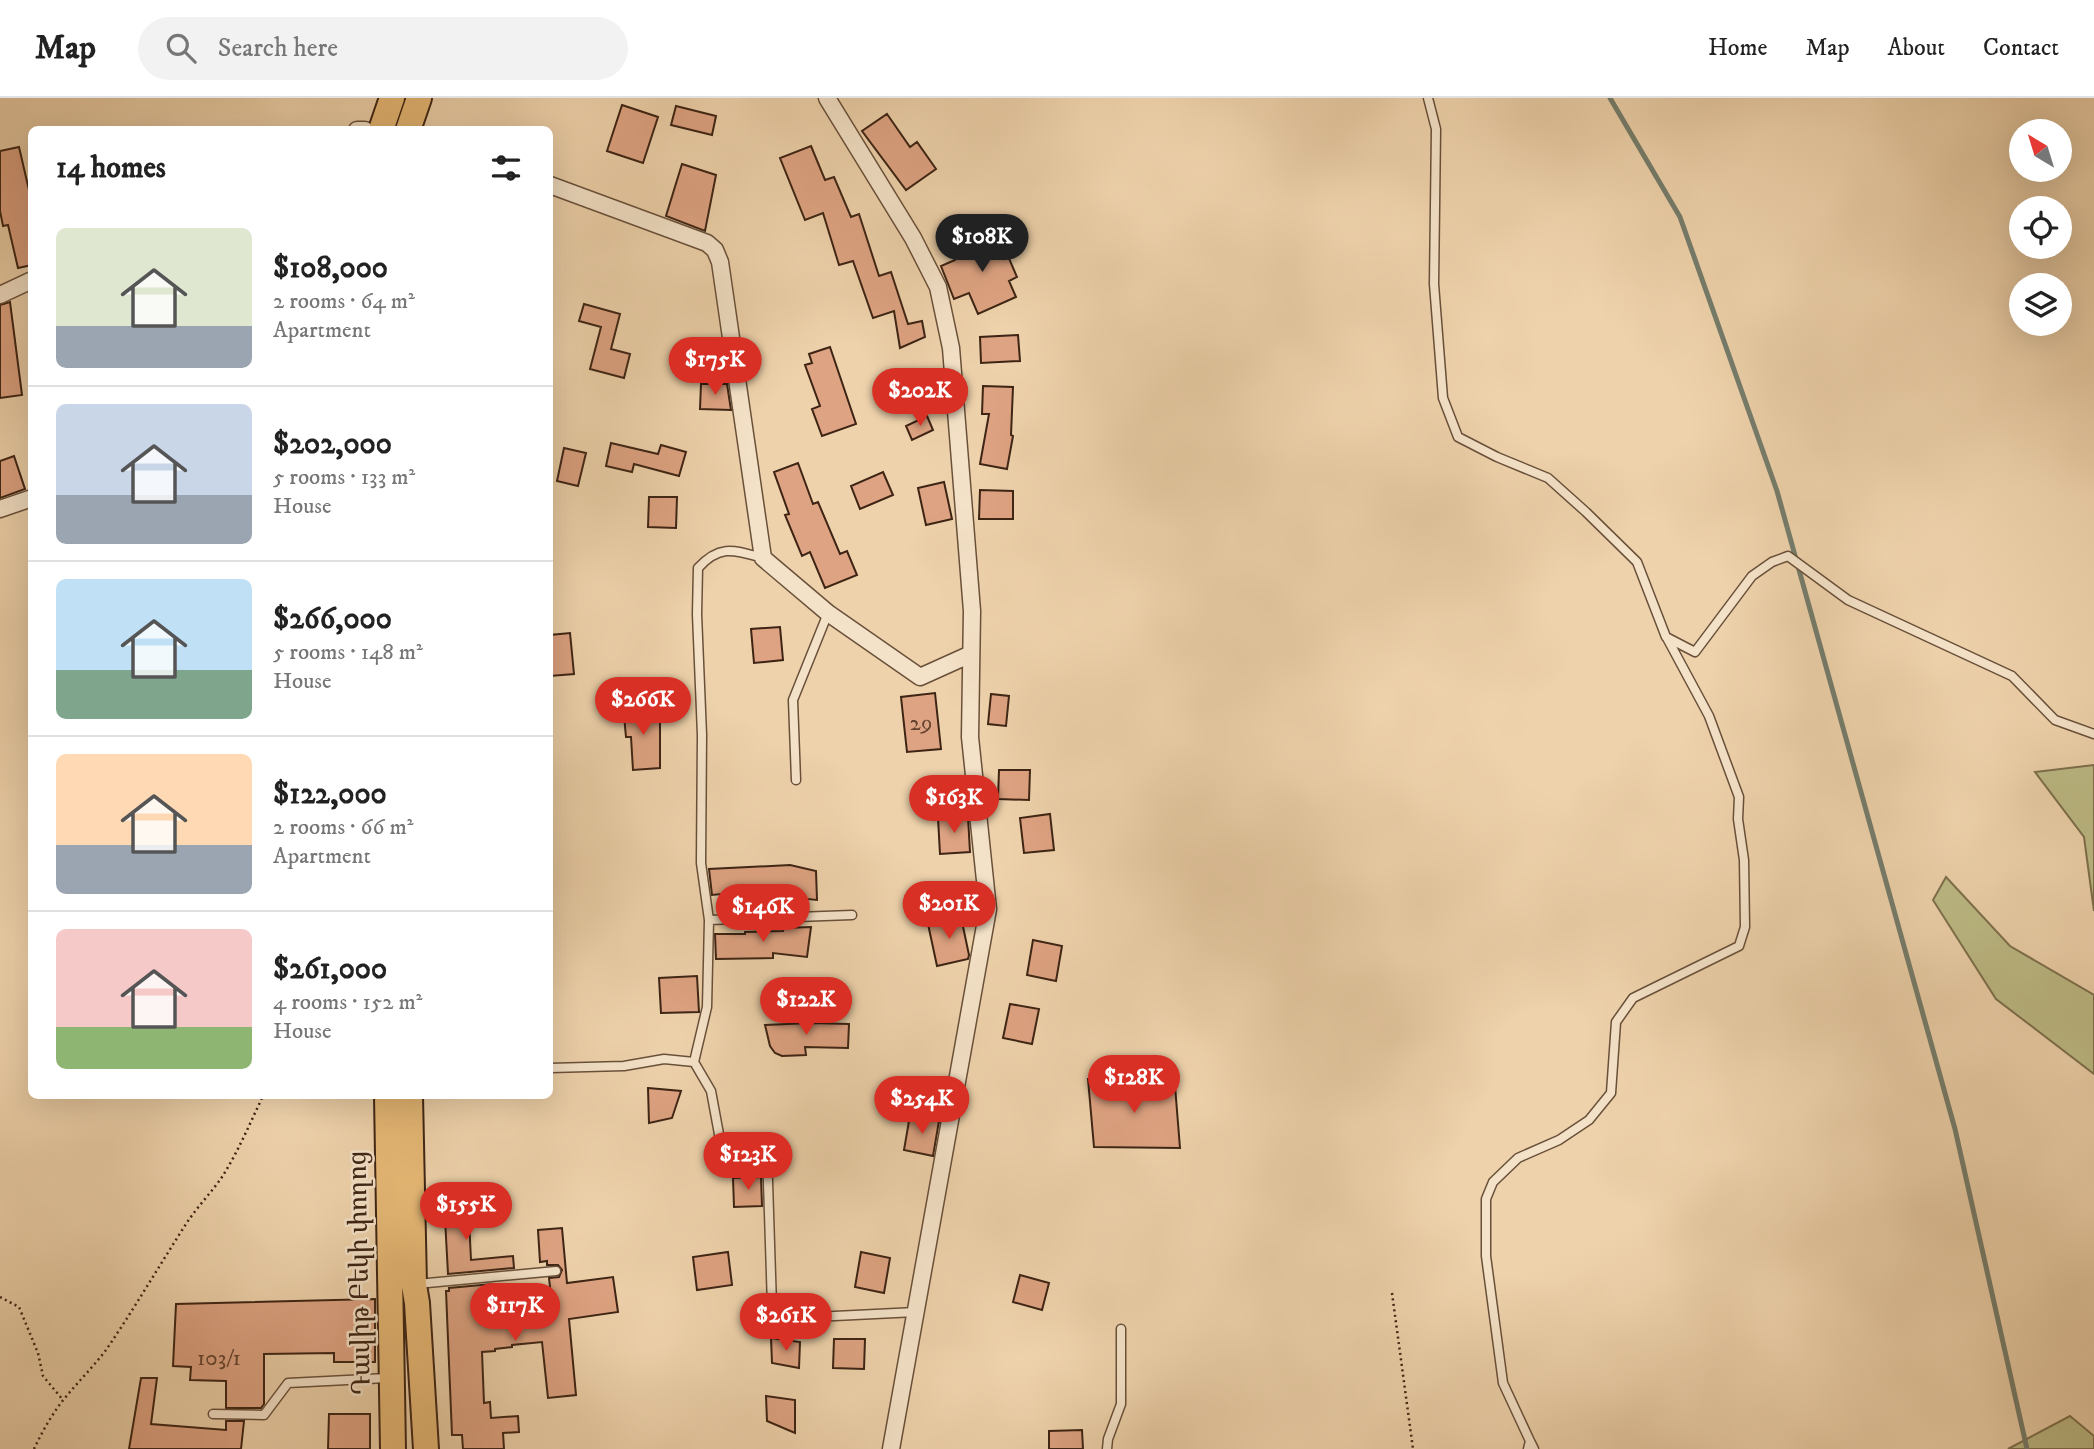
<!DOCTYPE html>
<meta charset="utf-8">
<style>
body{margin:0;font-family:"IM FELL DW Pica","Noto Serif Armenian",serif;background:#f2f2f2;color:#222;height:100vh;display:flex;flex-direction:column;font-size:26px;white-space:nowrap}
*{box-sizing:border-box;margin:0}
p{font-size:23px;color:#767676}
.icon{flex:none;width:38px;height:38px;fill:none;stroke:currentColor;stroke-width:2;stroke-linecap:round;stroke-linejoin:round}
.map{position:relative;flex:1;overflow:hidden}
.sheet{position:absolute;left:28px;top:28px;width:525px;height:973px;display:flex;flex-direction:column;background:#fff;border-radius:10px;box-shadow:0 7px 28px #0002}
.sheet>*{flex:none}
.needle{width:46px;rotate:322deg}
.buttons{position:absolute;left:2009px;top:21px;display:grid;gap:14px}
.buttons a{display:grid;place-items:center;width:63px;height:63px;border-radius:50%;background:#fff;box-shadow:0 7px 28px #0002;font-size:35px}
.price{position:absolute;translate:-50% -60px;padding:0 16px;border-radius:24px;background:#d93025;color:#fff;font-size:23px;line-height:46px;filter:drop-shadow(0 2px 4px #0008)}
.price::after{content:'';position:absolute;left:50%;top:42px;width:21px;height:16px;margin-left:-10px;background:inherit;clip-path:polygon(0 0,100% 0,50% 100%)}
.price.current{background:#222;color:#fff}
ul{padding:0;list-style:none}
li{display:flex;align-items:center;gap:21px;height:175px;padding:0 28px}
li+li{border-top:2px solid #e0e0e0}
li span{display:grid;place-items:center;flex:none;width:196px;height:140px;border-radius:10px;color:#555}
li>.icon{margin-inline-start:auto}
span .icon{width:84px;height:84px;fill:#fffc;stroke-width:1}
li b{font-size:30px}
h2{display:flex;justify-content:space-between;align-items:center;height:84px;padding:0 28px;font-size:30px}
header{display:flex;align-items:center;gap:42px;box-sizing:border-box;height:98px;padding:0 35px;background:#fff;border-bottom:2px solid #e0e0e0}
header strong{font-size:33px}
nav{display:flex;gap:38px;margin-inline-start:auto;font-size:24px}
.search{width:490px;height:63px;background:#f2f2f2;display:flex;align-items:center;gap:18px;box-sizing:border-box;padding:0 24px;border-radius:38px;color:#767676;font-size:26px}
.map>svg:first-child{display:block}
.green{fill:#bdbb86;stroke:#7d704d;stroke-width:2}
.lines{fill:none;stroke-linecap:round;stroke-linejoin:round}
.stream{stroke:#757d6c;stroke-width:5}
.building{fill:#dea382;stroke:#3d2414;stroke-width:2}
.lane-casing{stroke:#69503a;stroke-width:11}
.street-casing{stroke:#69503a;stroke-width:19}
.primary-casing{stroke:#3d2414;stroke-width:28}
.path{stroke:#3d2414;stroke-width:2.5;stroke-dasharray:2 3.5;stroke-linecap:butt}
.lane{stroke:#f4e2c8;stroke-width:8}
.street{stroke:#f4e2c8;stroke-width:16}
.primary{stroke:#e7b976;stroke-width:24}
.labels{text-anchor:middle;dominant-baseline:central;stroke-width:5;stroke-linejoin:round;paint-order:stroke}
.number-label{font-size:23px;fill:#654430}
.street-label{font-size:26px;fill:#3d2414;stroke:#f4e2c8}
</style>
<header>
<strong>Map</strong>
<div class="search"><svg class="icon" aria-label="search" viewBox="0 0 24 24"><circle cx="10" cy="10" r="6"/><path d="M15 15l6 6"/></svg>Search here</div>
<nav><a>Home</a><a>Map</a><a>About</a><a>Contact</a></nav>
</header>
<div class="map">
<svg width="2094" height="1351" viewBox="0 0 2094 1351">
<rect width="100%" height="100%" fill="#eed2ab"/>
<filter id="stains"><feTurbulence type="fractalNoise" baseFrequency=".00286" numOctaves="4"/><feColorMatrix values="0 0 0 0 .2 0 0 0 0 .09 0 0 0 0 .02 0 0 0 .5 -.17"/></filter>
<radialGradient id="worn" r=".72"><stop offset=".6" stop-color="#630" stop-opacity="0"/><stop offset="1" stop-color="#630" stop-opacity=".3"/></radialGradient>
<path class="green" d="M2094 667V813L2084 739 2035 674Z
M1946 779 2010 848 2094 897V976L1996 901 1933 802Z
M2070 1318 2094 1338V1351H2008Z"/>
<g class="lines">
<path class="stream" d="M1610 0 1680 119 1777 393 1955 1031 2027 1351"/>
</g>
<path class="building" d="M622 7 658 19 643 65 607 53Z
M676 8 716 18 712 37 671 27Z
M887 16 910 49 917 44 936 71 906 92 862 33Z
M811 48 825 82 834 79 851 119 859 116 879 178 891 174 908 226 922 223 925 239 900 250 894 213 873 220 853 163 839 167 823 115 805 122 780 60Z
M19 49 32 105V167L18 170 8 127 3 128 0 113V53Z
M682 66 716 77 705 133 666 118Z
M998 135 1017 179 1009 183 1016 199 978 216 969 195 954 201 941 168 955 162 952 155Z
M10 204 22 297 0 300V207Z
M584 206 620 216 611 251 630 256 624 280 590 271 601 229 579 223Z
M1018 237 1020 263 981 265 980 239Z
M706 240 710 273 684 275 681 243Z
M830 249 856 326 822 338 812 311 820 308 805 267 812 265 809 256Z
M701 286H727L731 312 700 311Z
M983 288 1013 289 1011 337 1013 338 1007 371 980 366 989 316H982Z
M927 318 933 332 912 342 906 328Z
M611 345 658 356 661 347 686 354 679 378 634 366 632 374 606 368Z
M564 350 586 355 578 388 557 383Z
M14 358 25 391 0 400V363Z
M798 365 813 406 818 404 840 456 847 453 857 477 825 490 810 454 802 458 785 417 789 416 774 374Z
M883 374 893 397 860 411 851 388Z
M944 384 952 421 926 427 918 390Z
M980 392 1013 393V421H979Z
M649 399H677L676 430 648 429Z
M780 529 783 562 754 565 751 531Z
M570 535 574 576 550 578V537Z
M935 595 941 651 907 654 901 599Z
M991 596 1009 598 1006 628 988 626Z
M645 605 646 622 660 621V670L633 672 631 639H626L623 607Z
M999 672H1030L1029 702 998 701Z
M1050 716 1054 752 1024 755 1020 720Z
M968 719 970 754 940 756 938 720Z
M790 767 816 773 817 802 786 799 787 796 754 793 712 797 709 771Z
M961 819 969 857 968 861 937 868 928 826Z
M811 829 807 859 773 855V860L716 861 715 836H745V834L783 833 784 830Z
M1033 842 1062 848 1056 883 1027 877Z
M697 878 699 914 661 915 659 880Z
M1010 906 1039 911 1032 946 1003 940Z
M811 925 849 926 848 950 805 949 806 957 782 958 775 955 770 948 765 927Z
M1088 981 1175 988 1180 1050 1094 1049Z
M648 990 681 993 672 1020 649 1025Z
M910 1017 939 1023 933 1058 904 1052Z
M761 1079 762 1108 734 1109 733 1080Z
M468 1101 471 1162 513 1158 514 1170 448 1176 444 1102Z
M562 1130 567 1185 613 1179 618 1214 569 1221 576 1297 548 1300 542 1244 512 1247V1249L495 1251V1253L482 1254 484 1305 490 1304 491 1320 518 1318 519 1334 503 1335 504 1351H463L462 1337H452L446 1193H449V1190L492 1186 494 1222 553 1217 549 1180 559 1179 562 1172 558 1167H547V1163L540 1164 538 1132Z
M728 1154 732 1187 697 1192 693 1159Z
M861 1154 890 1160 884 1195 855 1189Z
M1020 1177 1049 1185 1042 1212 1013 1204Z
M375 1201V1264H334V1255L264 1256V1306L261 1310H226V1283L190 1282 191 1269 173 1268 176 1206Z
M771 1240 800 1244 799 1270 772 1265Z
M834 1241H865L864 1271 833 1270Z
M141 1280H157L151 1326 226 1332V1323H244L241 1351H129Z
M766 1298 795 1302V1335L767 1323Z
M329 1316H370V1351H328Z
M1082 1332 1083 1351H1049V1333Z"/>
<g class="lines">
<g class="lane-casing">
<path id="lane" d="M1428 0 1436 31 1434 186 1443 300 1458 339 1497 359 1548 380 1586 414 1637 464 1666 539 1695 554 1752 478 1772 464 1788 458 1848 502 2012 578 2055 622 2094 636
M796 682 793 602 828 515
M709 822 701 765 702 637 697 516 698 470C720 446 734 452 763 460
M694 964 707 909 709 822 852 817
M550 970 624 968 664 961 694 964 711 993 721 1047 767 1053 772 1208 783 1218 794 1220 916 1214
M417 1186 556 1173
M213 1316 264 1317 288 1285 387 1280
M1530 1343 1503 1285 1486 1158V1101L1493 1084 1518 1060 1559 1042 1589 1022 1611 995 1616 924 1633 900 1739 848 1745 829 1744 762 1738 721 1739 699 1709 618 1667 540
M1107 1351 1108 1341 1121 1306V1231
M1528 1351 1530 1343 1534 1351"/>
</g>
<g class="street-casing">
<path id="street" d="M827 0 913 140 938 189 951 250 972 513 970 639 988 811 891 1351
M357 32H365
M550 87 707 145 715 152 720 164 763 460 828 515 920 579 971 556
M0 197 32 182
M0 411 32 400"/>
</g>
<g class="primary-casing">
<path id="primary" d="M381 32 392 0
M408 32 419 0
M387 998 393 1351
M410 998 414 1187 417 1205 426 1351"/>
</g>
<path class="path" d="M1392 1195 1413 1351
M0 1199 19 1209 38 1255 43 1278 63 1302
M34 1351C42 1334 52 1316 64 1301 78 1284 93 1269 106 1252 134 1211 159 1168 186 1126 197 1109 211 1095 222 1079 238 1054 250 1025 263 998"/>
<use href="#lane" class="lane"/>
<use href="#street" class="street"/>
<use href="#primary" class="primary"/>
</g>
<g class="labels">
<g class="number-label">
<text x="921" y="625">29</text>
<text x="219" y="1260">103/1</text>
</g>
<g class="street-label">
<text transform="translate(360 1175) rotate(-91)">Դավիթ Բեկի փողոց</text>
</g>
</g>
<rect width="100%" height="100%" filter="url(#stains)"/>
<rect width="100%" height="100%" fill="url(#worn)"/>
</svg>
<div class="buttons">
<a><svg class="needle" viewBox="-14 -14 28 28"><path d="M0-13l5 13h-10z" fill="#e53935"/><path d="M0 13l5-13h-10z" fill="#767676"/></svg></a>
<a><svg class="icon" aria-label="locate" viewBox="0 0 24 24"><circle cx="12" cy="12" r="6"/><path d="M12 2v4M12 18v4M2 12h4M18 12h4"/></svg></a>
<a><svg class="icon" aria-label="layers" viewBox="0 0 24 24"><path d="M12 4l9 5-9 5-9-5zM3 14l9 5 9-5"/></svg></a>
</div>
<b class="price current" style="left:982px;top:176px">$108K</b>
<b class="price" style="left:715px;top:299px">$175K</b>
<b class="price" style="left:920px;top:330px">$202K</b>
<b class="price" style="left:643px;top:639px">$266K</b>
<b class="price" style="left:954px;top:737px">$163K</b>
<b class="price" style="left:949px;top:843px">$201K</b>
<b class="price" style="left:763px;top:846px">$146K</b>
<b class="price" style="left:806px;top:939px">$122K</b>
<b class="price" style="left:1134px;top:1017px">$128K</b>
<b class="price" style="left:922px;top:1038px">$254K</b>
<b class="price" style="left:748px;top:1094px">$123K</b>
<b class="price" style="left:466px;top:1144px">$155K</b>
<b class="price" style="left:515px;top:1245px">$117K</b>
<b class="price" style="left:786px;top:1255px">$261K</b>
<section class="sheet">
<h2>14 homes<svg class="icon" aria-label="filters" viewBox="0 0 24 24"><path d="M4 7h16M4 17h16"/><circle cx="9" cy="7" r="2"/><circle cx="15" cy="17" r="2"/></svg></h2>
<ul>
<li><span style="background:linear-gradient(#dfe7d0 70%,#9aa5b1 0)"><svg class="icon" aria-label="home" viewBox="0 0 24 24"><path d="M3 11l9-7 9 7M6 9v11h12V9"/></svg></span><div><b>$108,000</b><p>2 rooms · 64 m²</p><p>Apartment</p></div></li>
<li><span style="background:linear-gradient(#c9d6e8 65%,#9aa5b1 0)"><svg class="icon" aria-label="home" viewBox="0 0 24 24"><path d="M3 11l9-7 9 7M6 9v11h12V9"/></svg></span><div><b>$202,000</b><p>5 rooms · 133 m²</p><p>House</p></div></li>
<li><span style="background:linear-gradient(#bfe0f5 65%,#7fa58c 0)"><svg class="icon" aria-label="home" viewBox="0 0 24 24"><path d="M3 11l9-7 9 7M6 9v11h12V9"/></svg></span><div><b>$266,000</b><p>5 rooms · 148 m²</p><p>House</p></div></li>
<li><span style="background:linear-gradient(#ffd9b3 65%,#9aa5b1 0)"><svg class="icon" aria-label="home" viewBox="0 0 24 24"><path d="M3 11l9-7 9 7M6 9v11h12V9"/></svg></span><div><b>$122,000</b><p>2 rooms · 66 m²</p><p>Apartment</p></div></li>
<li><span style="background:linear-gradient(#f6c9c9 70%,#8fb573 0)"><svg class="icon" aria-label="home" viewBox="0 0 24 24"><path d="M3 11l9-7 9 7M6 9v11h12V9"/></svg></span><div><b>$261,000</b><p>4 rooms · 152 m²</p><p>House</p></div></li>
</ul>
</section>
</div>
